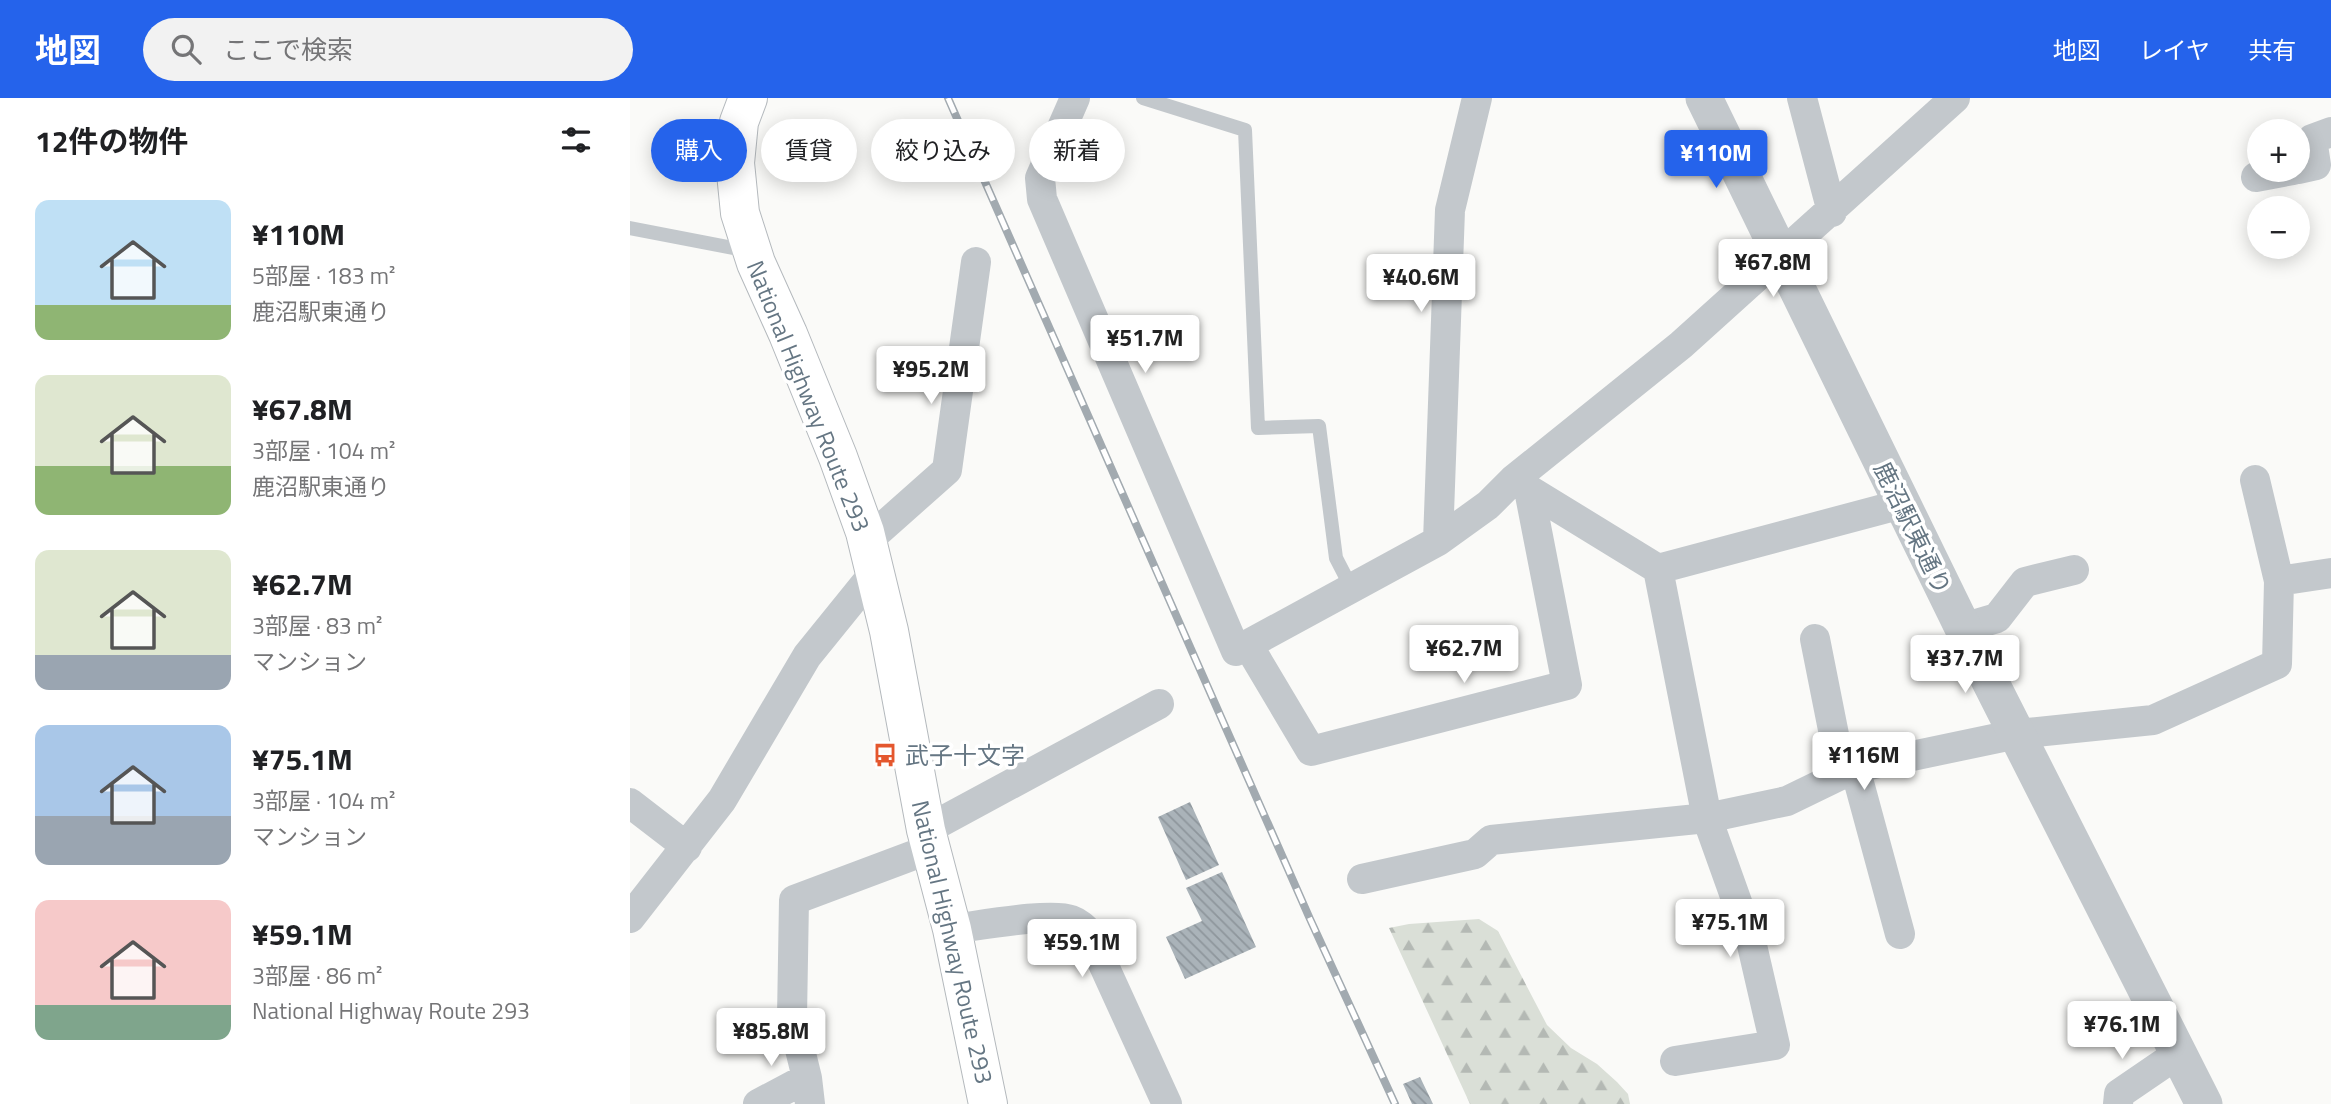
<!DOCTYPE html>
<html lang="ja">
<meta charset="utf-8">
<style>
body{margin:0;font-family:"Titillium Web","Noto Sans JP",sans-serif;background:#f2f2f2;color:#202124;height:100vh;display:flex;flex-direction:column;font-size:26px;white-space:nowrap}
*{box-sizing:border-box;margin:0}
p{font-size:23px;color:#757577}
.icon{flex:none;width:38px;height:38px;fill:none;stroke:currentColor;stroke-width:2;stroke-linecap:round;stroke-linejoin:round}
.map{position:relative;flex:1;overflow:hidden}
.side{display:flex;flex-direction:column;background:#fff;width:630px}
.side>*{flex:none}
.banner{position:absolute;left:21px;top:21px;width:665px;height:63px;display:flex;gap:14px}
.fabs{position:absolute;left:1617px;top:21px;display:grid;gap:14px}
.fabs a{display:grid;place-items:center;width:63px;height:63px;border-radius:50%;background:#fff;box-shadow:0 4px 18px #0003;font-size:35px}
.price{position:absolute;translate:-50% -60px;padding:0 16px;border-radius:7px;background:#fff;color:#222;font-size:23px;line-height:46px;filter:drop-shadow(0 2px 4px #0008)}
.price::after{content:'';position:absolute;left:50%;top:42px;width:21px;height:16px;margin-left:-10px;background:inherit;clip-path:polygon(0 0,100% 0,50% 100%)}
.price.active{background:#2563eb;color:#fff}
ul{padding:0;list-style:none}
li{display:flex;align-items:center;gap:21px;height:175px;padding:0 35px}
li span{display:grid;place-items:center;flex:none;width:196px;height:140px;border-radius:14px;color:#555}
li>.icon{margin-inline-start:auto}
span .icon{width:84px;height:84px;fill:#fffc;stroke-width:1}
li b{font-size:30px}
h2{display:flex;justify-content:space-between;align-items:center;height:84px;padding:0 35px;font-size:30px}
.chip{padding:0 24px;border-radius:32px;background:#fff;box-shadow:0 4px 18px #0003;font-size:24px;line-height:63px}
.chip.active{background:#2563eb;color:#fff}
header{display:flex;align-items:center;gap:42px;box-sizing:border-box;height:98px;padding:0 35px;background:#2563eb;color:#fff}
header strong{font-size:33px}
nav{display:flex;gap:38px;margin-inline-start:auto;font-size:24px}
.search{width:490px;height:63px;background:#f2f2f2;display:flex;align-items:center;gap:18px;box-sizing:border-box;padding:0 24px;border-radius:38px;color:#757577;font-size:26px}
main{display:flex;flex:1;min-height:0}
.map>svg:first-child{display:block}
.forest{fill:url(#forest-firs)}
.building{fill:url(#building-back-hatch)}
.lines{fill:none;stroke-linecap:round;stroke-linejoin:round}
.trunk-casing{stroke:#b4b9bd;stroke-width:40}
.service{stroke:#c3c8cc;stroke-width:14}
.minor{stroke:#c3c8cc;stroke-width:30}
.tertiary{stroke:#c3c8cc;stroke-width:37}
.trunk{stroke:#fff;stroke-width:38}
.rail-casing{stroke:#a2aab0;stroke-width:8}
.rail{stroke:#fff;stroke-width:5;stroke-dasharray:16;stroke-linecap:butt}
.labels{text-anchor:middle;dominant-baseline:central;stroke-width:7;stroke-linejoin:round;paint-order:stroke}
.street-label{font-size:24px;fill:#657683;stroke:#fff}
.poi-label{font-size:24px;fill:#657683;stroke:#fff;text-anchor:start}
</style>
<header>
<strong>地図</strong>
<div class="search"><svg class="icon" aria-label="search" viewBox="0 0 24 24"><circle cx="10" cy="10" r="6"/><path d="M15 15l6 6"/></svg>ここで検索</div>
<nav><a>地図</a><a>レイヤ</a><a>共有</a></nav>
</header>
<main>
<section class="side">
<h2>12件の物件<svg class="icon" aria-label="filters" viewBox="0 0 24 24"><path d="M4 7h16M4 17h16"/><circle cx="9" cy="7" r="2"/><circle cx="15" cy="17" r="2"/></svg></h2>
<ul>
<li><span style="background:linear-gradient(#bfe0f5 75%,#8fb573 0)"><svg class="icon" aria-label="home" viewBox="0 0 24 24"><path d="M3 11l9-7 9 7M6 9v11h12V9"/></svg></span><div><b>¥110M</b><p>5部屋 · 183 m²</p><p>鹿沼駅東通り</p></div></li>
<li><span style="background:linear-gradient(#dfe7d0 65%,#8fb573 0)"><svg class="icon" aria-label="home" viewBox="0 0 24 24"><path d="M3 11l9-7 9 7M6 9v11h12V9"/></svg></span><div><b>¥67.8M</b><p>3部屋 · 104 m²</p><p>鹿沼駅東通り</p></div></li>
<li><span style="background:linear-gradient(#dfe7d0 75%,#9aa5b1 0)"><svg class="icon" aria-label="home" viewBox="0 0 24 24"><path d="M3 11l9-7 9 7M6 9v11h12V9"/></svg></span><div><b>¥62.7M</b><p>3部屋 · 83 m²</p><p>マンション</p></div></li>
<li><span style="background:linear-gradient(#a9c7e8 65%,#9aa5b1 0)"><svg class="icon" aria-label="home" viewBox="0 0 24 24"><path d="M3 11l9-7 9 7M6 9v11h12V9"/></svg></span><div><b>¥75.1M</b><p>3部屋 · 104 m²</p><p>マンション</p></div></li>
<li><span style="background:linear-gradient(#f6c9c9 75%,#7fa58c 0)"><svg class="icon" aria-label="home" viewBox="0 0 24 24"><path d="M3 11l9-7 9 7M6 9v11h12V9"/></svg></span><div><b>¥59.1M</b><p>3部屋 · 86 m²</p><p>National Highway Route 293</p></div></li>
</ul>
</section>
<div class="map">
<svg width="1701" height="1006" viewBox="0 0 1701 1006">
<defs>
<pattern id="forest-firs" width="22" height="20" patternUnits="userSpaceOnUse" patternTransform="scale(1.75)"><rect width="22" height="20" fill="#dadfd7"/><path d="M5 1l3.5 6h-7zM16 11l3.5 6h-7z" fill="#b4b9b4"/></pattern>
<pattern id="building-back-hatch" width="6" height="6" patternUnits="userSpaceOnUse" patternTransform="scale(1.75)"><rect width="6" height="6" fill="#aab3b9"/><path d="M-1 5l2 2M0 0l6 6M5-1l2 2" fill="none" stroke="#8e969c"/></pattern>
</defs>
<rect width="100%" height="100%" fill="#fafaf8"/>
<path class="forest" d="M849 821 868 833 917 927 941 950 967 966 987 984 998 996 1000 1006H840L759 830 779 826Z"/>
<path class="building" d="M560 704 589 767 556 782 528 719Z
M592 774 626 849 555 881 536 839 572 823 556 790Z
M790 979 803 1006H782L773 986Z"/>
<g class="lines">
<g class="trunk-casing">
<path id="trunk" d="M118 0 109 24 105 65 110 115 126 165 158 236 208 359 235 434 259 533 296 732 322 831 358 1006"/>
</g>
<path class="service" d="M513 0 615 32 628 330 689 328 706 460 722 491
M0 130 119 153"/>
<path class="minor" d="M445 0 410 80 412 101 606 553 808 443 858 407 883 382 1051 247 1325 0
M1172 0 1202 114
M1668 71 1686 67 1682 41 1701 34
M1626 79 1663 72
M237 443 317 372 346 164
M808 443 820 112 847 0
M1028 471 1272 406
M1649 483 1701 475
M1333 530 1367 520 1395 484 1444 472
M1185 541 1212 677
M618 547 681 653 937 587 899 392
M1225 670 1270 836
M0 705 57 749
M296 732 529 606
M732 781 845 756 861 742 1077 720 1028 471 883 382
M0 820 92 702 177 558 245 474
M322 831C347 828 421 814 441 822 449 825 453 829 459 835L537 1006
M1045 963 1145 947 1121 843 1077 720 1157 703 1225 670 1387 636 1523 622 1647 566 1649 483 1625 382
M128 1006 177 980
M180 1006 177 980 162 919 164 802 300 751
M1488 1006 1489 996 1549 955"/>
<path class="tertiary" d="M1074 0 1333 530 1574 1006"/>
<use href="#trunk" class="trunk"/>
<g class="rail-casing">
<path id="rail" d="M318 0 680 821 765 1006"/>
</g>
<use href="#rail" class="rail"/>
</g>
<defs>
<g id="bus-bare" transform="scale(1.89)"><path d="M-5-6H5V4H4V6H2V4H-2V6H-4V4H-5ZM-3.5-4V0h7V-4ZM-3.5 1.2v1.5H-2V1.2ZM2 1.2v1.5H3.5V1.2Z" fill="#e4572e" stroke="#fff" stroke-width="2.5" paint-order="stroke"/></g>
</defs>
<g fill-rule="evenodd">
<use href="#bus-bare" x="255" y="657"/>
</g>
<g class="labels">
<g class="street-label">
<text transform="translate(179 298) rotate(68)">National Highway Route 293</text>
<text transform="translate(1283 430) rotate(64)">鹿沼駅東通り</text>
<text transform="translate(323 844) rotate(77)">National Highway Route 293</text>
</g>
<g class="poi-label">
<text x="275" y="657">武子十文字</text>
</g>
</g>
</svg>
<div class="fabs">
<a>+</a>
<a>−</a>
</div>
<b class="price active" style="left:1086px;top:92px">¥110M</b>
<b class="price" style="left:1143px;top:201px">¥67.8M</b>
<b class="price" style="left:791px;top:216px">¥40.6M</b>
<b class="price" style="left:515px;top:277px">¥51.7M</b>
<b class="price" style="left:301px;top:308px">¥95.2M</b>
<b class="price" style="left:834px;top:587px">¥62.7M</b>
<b class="price" style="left:1335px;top:597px">¥37.7M</b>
<b class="price" style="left:1234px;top:694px">¥116M</b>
<b class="price" style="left:1100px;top:861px">¥75.1M</b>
<b class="price" style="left:452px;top:881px">¥59.1M</b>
<b class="price" style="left:1492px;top:963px">¥76.1M</b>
<b class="price" style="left:141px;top:970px">¥85.8M</b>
<div class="banner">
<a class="chip active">購入</a>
<a class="chip">賃貸</a>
<a class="chip">絞り込み</a>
<a class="chip">新着</a>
</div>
</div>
</main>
